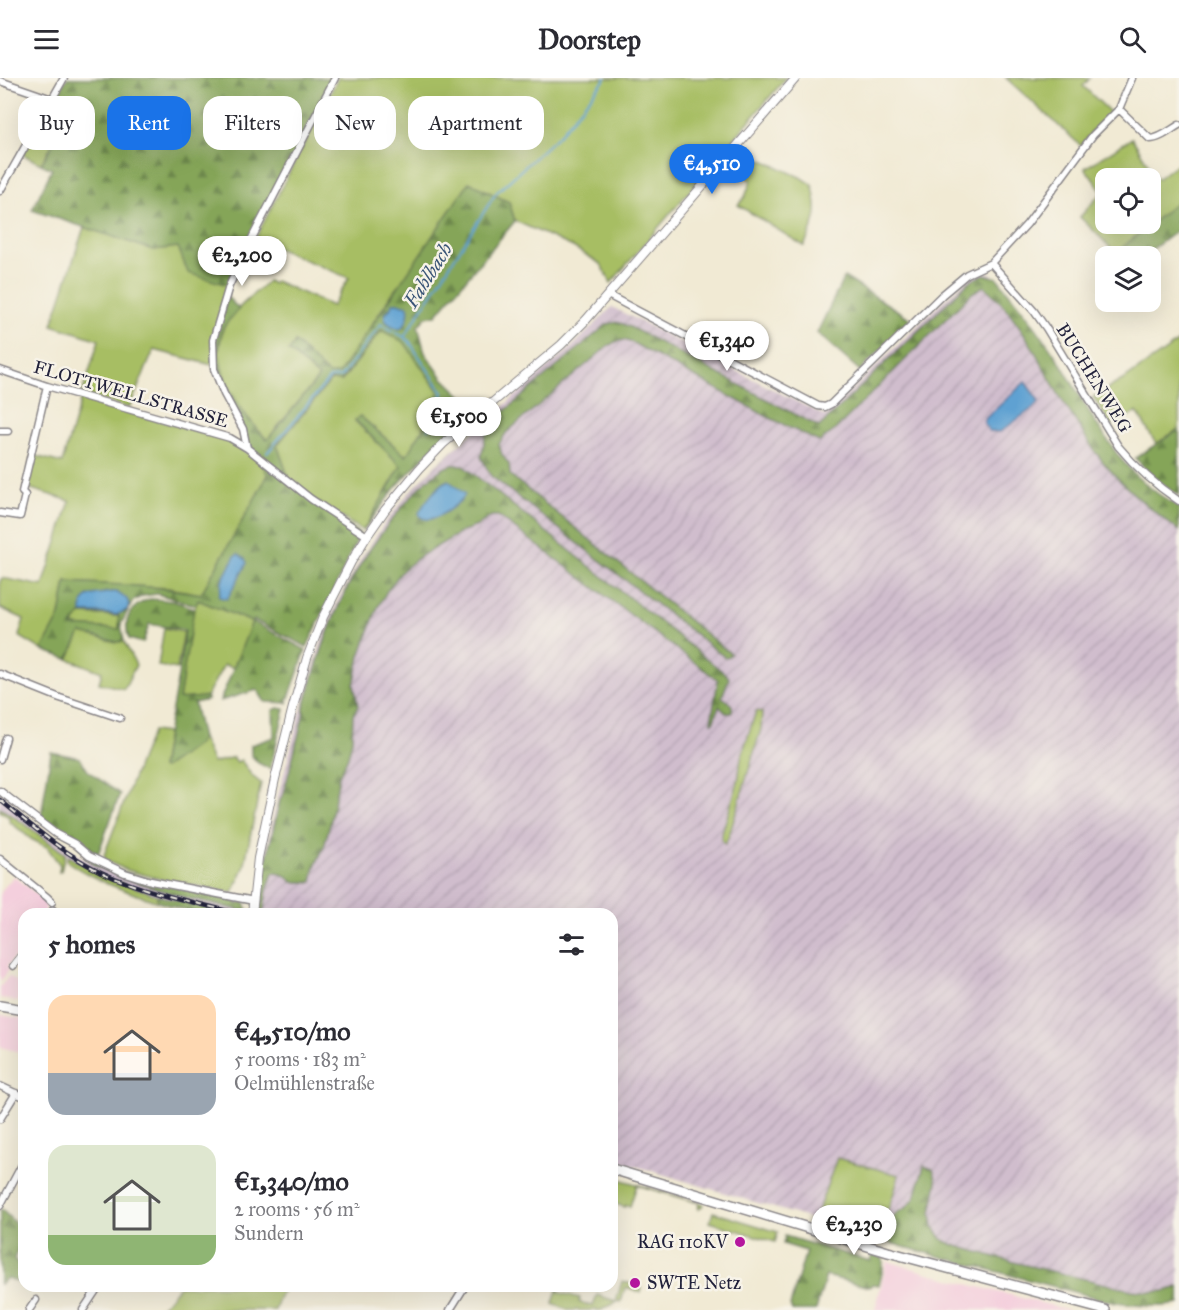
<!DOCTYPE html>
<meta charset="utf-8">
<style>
body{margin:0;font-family:"IM FELL Great Primer",serif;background:#f2f2f3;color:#2b2b33;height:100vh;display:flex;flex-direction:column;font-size:22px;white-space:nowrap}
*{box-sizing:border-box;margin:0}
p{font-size:20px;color:#7c7c81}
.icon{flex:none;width:33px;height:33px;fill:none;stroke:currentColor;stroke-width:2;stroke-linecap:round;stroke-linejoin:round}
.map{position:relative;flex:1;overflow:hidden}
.sheet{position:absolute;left:18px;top:830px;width:600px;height:384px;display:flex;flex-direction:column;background:#fff;border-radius:18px;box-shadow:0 6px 24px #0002}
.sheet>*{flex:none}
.banner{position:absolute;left:18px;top:18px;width:600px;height:54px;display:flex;gap:12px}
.controls{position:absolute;left:1095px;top:90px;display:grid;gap:12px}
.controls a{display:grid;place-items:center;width:66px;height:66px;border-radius:12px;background:#fff;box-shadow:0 6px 24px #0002;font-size:30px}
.price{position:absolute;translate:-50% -51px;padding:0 14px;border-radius:21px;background:#fff;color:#222;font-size:20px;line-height:39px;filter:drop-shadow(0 2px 3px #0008)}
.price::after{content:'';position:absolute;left:50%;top:36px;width:18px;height:14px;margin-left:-9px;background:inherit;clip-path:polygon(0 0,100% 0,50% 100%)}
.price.selected{background:#1a73e8;color:#fff}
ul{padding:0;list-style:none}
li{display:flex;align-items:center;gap:18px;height:150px;padding:0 30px}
li span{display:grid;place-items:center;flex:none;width:168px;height:120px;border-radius:18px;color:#555}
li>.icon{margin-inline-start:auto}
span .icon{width:72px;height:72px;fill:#fffc;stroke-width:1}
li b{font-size:26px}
h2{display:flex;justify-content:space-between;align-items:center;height:72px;padding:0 30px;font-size:26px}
.pill{padding:0 21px;border-radius:18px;background:#fff;box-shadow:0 6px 24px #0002;font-size:21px;line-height:54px}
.pill.selected{background:#1a73e8;color:#fff}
header{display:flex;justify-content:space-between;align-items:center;height:78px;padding:0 30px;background:#fff;font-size:27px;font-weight:700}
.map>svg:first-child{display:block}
.built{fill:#f4cfdd}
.industrial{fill:url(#industrial-furrows)}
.railway{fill:#d0bdcd}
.grass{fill:#a7be63;stroke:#64704f;stroke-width:1.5;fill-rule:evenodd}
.forest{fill:url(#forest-firs);stroke:#54644a;stroke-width:1.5;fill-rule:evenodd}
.water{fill:#5ea1d2;stroke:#406286;stroke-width:1.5}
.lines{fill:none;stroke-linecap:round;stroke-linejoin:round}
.stream{stroke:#5ea1d2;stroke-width:2}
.minor-casing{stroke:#8a8688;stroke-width:9}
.tertiary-casing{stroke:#8a8688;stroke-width:10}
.secondary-casing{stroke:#8a8688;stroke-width:12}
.minor{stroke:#fff;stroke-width:6}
.tertiary{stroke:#fff;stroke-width:8}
.secondary{stroke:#fff;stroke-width:9}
.rail-casing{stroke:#22223b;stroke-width:4.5}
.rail{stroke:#f7f3e8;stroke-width:2;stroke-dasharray:7;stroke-linecap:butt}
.poi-dot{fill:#b5179e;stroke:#f7f3e8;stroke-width:2}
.labels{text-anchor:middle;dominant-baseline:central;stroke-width:5;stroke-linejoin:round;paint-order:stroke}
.street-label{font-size:18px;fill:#22223b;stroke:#f7f3e8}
.poi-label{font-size:18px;fill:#22223b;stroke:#f7f3e8;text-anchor:end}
.water-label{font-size:20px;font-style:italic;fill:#3a5577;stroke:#f7f3e8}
</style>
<header><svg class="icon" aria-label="menu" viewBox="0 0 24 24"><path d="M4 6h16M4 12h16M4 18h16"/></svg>Doorstep<svg class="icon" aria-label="search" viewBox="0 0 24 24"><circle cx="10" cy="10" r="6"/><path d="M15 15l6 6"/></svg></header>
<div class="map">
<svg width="1179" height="1232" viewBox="0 0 1179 1232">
<defs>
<pattern id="industrial-furrows" width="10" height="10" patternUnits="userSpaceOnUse" patternTransform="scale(1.5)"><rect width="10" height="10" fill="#d0bdcd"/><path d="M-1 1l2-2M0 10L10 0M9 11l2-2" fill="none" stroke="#b2a2b1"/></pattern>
<pattern id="forest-firs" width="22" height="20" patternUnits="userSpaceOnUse" patternTransform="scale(1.5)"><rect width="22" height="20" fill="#85a559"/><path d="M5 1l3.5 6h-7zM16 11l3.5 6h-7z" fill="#6c864b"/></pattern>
</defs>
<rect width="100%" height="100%" fill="#f7f3e8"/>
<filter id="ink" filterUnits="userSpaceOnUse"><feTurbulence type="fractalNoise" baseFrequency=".0167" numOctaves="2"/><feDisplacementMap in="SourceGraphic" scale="12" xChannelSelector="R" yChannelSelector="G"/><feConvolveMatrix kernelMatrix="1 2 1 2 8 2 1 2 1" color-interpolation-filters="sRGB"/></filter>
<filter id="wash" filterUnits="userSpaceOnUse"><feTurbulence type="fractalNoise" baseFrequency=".008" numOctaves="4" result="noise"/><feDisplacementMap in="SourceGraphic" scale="24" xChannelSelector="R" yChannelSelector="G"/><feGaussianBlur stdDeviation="1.35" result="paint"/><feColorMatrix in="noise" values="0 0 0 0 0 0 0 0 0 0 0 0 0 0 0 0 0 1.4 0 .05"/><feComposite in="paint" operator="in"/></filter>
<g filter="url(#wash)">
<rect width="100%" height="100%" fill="#f1ead4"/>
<path class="built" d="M14 798 46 824V829L44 835 24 836V867L7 888 10 891 0 904V818L2 812Z
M9 898 21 907 18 924 0 920V909Z
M0 937 24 941V975L0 969Z
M887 1183 967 1206 1069 1232H875Z"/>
<path class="industrial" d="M983 193 992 196 1025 240 1106 371 1179 442V1226L1116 1225 904 1169 612 1081V836H257L262 792 278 718 303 625 321 565 338 522 362 479 384 446 408 416 436 387 572 269 612 229 825 338 940 226 969 200Z"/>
<path class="railway" d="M0 720 67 771 89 784 109 794 139 805 187 820 248 834V835H226L196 828 145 813 107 800 62 774 25 746 0 730Z"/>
<path class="grass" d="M338 0H786L611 205 601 186 573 169 515 143 509 124 394 213 339 296 328 297 296 265 289 273 319 299 267 362C243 335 211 299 221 260 222 255 222 250 225 247 236 230 253 217 268 203L273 206 275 203 332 228 349 200 255 161Z
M1006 0H1090L1083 8 1111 35 1092 53 1081 68Z
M51 26 69 38 41 86 22 76Z
M1132 60 1157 101 1175 87 1179 92V122L1116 175 1080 139 1102 114 1085 90ZM1106 100H1150V146H1106Z
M739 71 802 100 812 106C820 134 816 143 804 168L738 127 745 119 751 103 730 86Z
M84 149 153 172 178 169 228 207 212 287 154 272 129 330 82 316 99 262 52 247Z
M382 252 404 263 439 314 423 351 406 378 360 338 355 343 402 388 363 453 313 421 289 401 277 367 331 302 342 303Z
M1179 263V351L1156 366 1137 334 1111 347 1093 319 1126 300Z
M81 321 222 360 233 365 261 384 268 397 201 516 168 510 66 504 60 538 42 572 19 558 24 541 0 530V503L2 500 43 508 70 423 25 409 32 377 62 385Z
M198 522 252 544 234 590 224 587 206 619 179 621 193 533Z
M81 536 120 538 119 552 71 548Z
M164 550 184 554 177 591 158 588Z
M81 555 117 564 124 563 136 587 124 611 99 605 102 594 68 581Z
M756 633 762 634 761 651 729 758 725 766C721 763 721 759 722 755L738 704 741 680Z
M153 653 167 655 161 690H164L197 667 202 660 213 685 233 679 237 684 241 682 252 698 261 705 244 790 233 815 160 801 127 792 106 783 104 777 142 677Z
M0 730 25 746 65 776 61 793 59 794 60 787 47 769 31 761 9 743 10 740 0 733Z
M68 778 107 800 157 817 158 824C125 813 97 804 68 784L67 780Z
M837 1080 899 1097C896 1108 888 1139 880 1145 867 1158 832 1142 817 1135Z
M612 1099 703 1126 702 1128 698 1131 699 1125 637 1107 630 1128 626 1127 625 1129 612 1125Z
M713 1134 778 1154 775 1164 710 1144Z
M622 1203 642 1209 641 1214 625 1209 621 1224 619 1223 601 1232H568L553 1226 558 1208H560L558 1214 580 1220 579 1224 593 1228 597 1217 616 1223Z
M179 1208H281L284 1209 275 1232H159Z"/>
<path class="forest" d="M67 0H332L228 207 188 195 178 169 153 172 32 132 52 91 41 86 69 39 51 26Z
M469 104 509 124 515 143 436 237 426 239 418 248 425 275 443 300 475 331 440 362 395 410 363 453 401 388 355 342 360 338 406 378 423 351 439 314 404 264 381 252 341 303 331 302 277 367 289 401 249 370 216 290 214 264 227 219 239 231 223 249 218 271 222 291 229 311 244 336 267 362 319 299 289 273 295 264 328 296H339Z
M1179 122V151L1143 178H1113L1116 175Z
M984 196 997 200 1029 240 1060 284 1094 342 1119 379 1137 399 1157 415 1179 430V453C1144 426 1109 398 1086 360 1077 345 1067 331 1059 317 1037 278 1019 238 984 208L972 215 834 353 819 364 766 338 633 265 624 262 615 264 608 268 506 355 499 366 502 377 509 386 510 397 731 576 726 580 491 398 481 379 487 351 493 343 606 247C615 242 621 245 630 249L819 349 970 203Z
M844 199 911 241 860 293 817 255Z
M1179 351V418L1157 402 1135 380Z
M261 384 360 456 307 569 254 542 253 544 306 572 287 625 265 624 257 612 220 623 252 544 198 522 196 527 157 516 143 518 133 523 121 546 124 563 117 564 81 555 68 581 42 572 60 538 66 504C112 506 156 508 201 516L268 397ZM112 514V536L108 534H85L89 518ZM81 536 119 538V551L72 548Z
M451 387H462L727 597 729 600 722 619C729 624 735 627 731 635H726L719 628 713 644H711L718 602 498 438H491L477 448 463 453 419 479 402 493 387 513 377 531 360 578 354 607 358 628 353 637 352 662 348 679 339 698 331 742 324 769 315 788 312 804H292C287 797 281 795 273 795L267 812 263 835 259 834 265 788 280 722 284 714 303 639 304 629C313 600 321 570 333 542 349 500 374 462 403 428 416 413 433 393 451 387Z
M150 521C165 521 181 524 194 531L179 621 206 619 208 622 194 625 202 660 197 667 164 690H161L178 598 185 552 149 546 143 565 129 561C122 541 131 527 150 521Z
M278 630 285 631 270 691 258 685 251 677V667L274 659 273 632Z
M51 674 80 680 88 693 120 716 98 776 41 739Z
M86 777 112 791 189 813 236 823 237 827H238L240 824 245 825 248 834 187 820 121 799 94 787Z
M157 817 226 835H194L158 824Z
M924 1088 933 1091 937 1104 931 1135 933 1148 942 1161 953 1167 1017 1185 1131 1212 1150 1214 1165 1213 1179 1209V1226C1158 1230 1137 1228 1116 1225L904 1169 864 1157 884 1151 889 1147 896 1135 906 1130 915 1120Z
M1 1131 24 1154V1157L14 1181 24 1192 17 1204 7 1200 0 1206V1132Z
M785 1158 870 1183 872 1177 883 1180V1191L879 1207 872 1206 870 1209 826 1198 816 1232H792L790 1228 806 1173 783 1166Z"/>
<path class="water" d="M393 225H398L408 228C410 238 407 245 400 251 392 248 379 243 387 234 390 231 392 229 393 225Z
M1025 304 1039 323 1033 330 1000 354 989 353 984 345 986 340Z
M448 402 465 416C462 425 431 448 421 439 420 438 420 437 419 435 425 423 437 409 448 402Z
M238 476 245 481 247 485 227 521 219 519 222 503 235 478Z
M112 514H116L127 521 129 527 127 532 116 537C105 534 94 535 82 535 82 534 82 525 83 524 86 515 103 516 112 514Z"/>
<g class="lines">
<path class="stream" d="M404 259 409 263 443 315 428 351
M267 375 330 300 341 299 381 246 404 259 496 115 558 58 606 0"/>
</g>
</g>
<g filter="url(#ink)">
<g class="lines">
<g class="minor-casing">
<path id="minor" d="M0 3 52 21
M1119 31 1150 61C1160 61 1170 52 1179 47
M0 113 64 0
M991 185 1034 233 1046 250 1118 368C1137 391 1155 407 1179 423
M608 217 638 233 818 328 825 329 831 326 942 217 967 196 991 185 1027 146 1093 57 1119 31 1132 0
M0 292 47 308 230 360 247 370 311 421 367 458
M0 353H8
M247 370 243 351 224 316 214 291 213 262 229 208 251 162 335 0
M0 435 20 438 25 417 22 414 47 308
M0 596 60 620 120 640
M0 681 6 660
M0 713 56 756 75 766 89 778 125 795 151 803 254 823
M0 781 47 819 52 824
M51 836 53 832 56 836
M13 888 24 874
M0 1008 24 1019
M0 1041 16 1015
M0 1128 24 1083
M29 1232 36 1222
M83 1232 99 1208
M450 1232 465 1208"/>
</g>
<g class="tertiary-casing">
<path id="tertiary" d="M252 836 258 780 275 701 293 629 307 580 323 539 351 484 367 458 385 432 420 390 443 366 561 267 586 242 796 0"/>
</g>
<g class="secondary-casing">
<path id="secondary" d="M0 928 24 932
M612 1091 888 1174 1105 1232"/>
</g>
<use href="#minor" class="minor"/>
<use href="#tertiary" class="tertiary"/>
<use href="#secondary" class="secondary"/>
<g class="rail-casing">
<path id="rail" d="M0 722C32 748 64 776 101 794 143 814 196 825 241 836"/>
</g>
<use href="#rail" class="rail"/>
</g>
</g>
<g class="poi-dot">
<circle cx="740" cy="1164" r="6"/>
<circle cx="635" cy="1205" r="6"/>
</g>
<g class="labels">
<g class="street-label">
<text transform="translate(1094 300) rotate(58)">BUCHENWEG</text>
<text transform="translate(131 316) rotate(16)">FLOTTWELLSTRASSE</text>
</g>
<g class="poi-label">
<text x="728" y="1164">RAG 110KV</text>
<text x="647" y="1205" text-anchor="start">SWTE Netz</text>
</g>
<g class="water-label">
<text transform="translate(428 197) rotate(-58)">Fahlbach</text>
</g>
</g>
</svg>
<div class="controls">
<a><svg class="icon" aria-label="locate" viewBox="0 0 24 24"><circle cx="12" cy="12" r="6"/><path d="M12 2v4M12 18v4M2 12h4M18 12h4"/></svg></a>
<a><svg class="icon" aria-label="layers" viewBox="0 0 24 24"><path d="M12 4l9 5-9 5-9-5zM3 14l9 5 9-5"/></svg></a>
</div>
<b class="price selected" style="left:712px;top:117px">€4,510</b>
<b class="price" style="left:242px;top:209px">€2,200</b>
<b class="price" style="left:727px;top:294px">€1,340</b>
<b class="price" style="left:459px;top:370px">€1,500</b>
<b class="price" style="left:854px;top:1178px">€2,230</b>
<div class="banner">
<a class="pill">Buy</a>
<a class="pill selected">Rent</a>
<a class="pill">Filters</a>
<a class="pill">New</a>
<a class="pill">Apartment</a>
</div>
<section class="sheet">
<h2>5 homes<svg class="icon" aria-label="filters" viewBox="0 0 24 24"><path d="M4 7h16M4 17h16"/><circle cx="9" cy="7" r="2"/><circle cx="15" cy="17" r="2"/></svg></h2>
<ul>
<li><span style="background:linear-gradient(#ffd9b3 65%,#9aa5b1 0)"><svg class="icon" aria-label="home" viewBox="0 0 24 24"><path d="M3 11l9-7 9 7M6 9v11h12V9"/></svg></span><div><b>€4,510/mo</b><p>5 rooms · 183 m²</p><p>Oelmühlenstraße</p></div></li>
<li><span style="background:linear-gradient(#dfe7d0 75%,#8fb573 0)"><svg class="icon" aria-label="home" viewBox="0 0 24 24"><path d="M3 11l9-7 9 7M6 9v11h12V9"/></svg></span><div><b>€1,340/mo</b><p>2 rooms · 56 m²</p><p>Sundern</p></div></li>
</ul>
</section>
</div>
